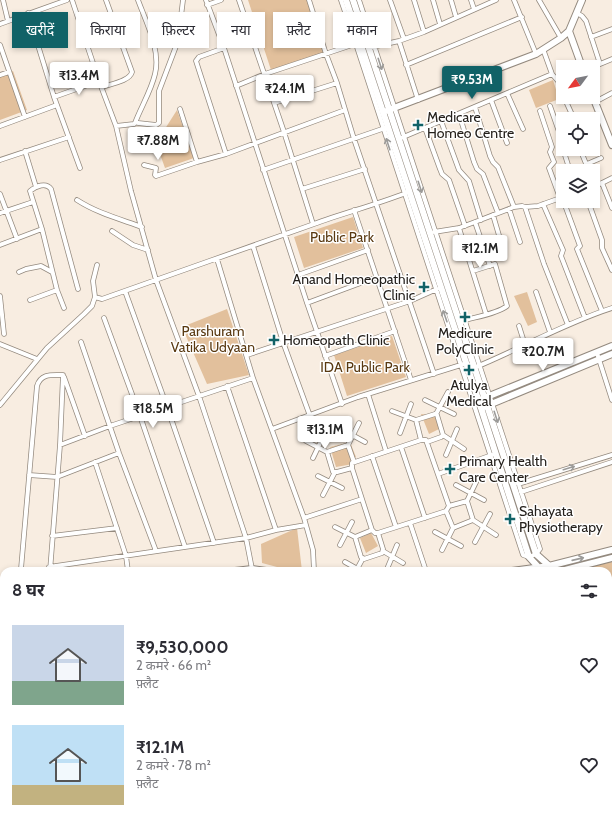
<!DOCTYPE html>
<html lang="hi">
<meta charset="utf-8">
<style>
body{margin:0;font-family:Cabin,"Noto Sans Devanagari",sans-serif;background:#f7f7f7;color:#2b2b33;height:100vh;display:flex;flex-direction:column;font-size:15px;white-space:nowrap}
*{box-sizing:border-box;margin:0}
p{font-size:13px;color:#7c7c81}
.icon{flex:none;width:22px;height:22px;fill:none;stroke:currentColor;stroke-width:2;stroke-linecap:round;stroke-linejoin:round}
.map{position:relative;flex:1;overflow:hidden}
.side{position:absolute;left:0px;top:567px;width:612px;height:256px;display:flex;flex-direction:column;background:#fff;border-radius:12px 12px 0 0;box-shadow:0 2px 6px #0003}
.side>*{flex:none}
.hud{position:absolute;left:12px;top:12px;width:400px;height:36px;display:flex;gap:8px}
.needle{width:26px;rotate:238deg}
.tools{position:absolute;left:556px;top:60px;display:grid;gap:8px}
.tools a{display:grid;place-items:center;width:44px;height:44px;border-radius:0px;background:#fff;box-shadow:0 2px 6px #0003;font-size:20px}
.price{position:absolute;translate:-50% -34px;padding:0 9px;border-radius:4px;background:#fff;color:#222;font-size:13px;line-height:26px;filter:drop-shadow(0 1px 2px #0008)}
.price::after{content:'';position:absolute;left:50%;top:24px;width:12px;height:9px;margin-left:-6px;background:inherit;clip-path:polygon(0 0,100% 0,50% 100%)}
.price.current{background:#116267;color:#fff}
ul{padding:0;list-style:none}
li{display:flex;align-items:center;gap:12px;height:100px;padding:0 12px}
li span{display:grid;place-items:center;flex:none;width:112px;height:80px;border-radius:0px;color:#555}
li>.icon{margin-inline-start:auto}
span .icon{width:48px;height:48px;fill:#fffc;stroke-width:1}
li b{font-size:17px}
h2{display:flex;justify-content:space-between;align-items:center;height:48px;padding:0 12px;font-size:17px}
.chip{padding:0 14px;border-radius:0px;background:#fff;box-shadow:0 2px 6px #0003;font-size:14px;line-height:36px}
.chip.current{background:#116267;color:#fff}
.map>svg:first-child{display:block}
.green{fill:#e2c09c}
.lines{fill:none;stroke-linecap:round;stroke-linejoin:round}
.street-casing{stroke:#948a7f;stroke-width:5.5}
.secondary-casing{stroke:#948a7f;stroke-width:8}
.street{stroke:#fff;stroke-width:4}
.secondary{stroke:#fff;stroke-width:6}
.oneway{stroke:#9c9b99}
.poi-dot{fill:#116267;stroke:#fff;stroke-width:1.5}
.labels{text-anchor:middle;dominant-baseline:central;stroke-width:3;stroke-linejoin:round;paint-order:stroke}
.poi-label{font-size:14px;fill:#24201c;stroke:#fff;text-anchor:start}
.park-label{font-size:14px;fill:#593911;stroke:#fff}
</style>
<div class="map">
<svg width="612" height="823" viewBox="0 0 612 823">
<rect width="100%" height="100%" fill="#f8ede1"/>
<path class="green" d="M248 0H307L325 52 271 70Z
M13 71 27 110 0 120V76Z
M553 80 559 99 536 108 529 90Z
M177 110 194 158 165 168 156 143Z
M353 217 363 248 304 268 294 237Z
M527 292 537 322 528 326 514 296Z
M227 309 249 375 207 384 182 327Z
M392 336 406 377 347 396 334 355Z
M421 414 439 416V429L429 434Z
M350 442 356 457 351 459 353 464 336 467 330 447Z
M297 528 302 571H292L262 563 261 544Z
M371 533 378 546 366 553 360 538Z
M612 562V607L608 603V571H583V568Z
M555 819H597L596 823H556Z"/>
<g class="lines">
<g class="street-casing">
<path id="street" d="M3 0 8 21
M72 0 99 81 116 126 131 191 156 280 199 396 246 538 252 569
M206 0 224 48 307 303 342 404
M239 0 284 132 313 224
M309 0 326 54 337 83 354 139 434 374
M341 0 356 44 523 555 529 557 536 554 540 549 359 0
M390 0 404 39
M414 0 424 32
M433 0 440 24
M451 0 456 17
M471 0 474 9
M514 0 536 54
M539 0 561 38
M207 5 221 0
M28 13 54 97 80 168
M577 13 582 16 586 21 600 64
M0 24 67 0
M591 37 612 29
M399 41 418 100
M0 45 25 117
M372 47 399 41 424 32 496 0
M224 48 199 57 196 61 226 154
M543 49 552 74 558 81 563 93
M406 65 522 17
M593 67 612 59
M0 75 9 72
M236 86 265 74 358 43
M102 87C111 84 130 81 132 72L106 0
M507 93 523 129
M54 97 99 81
M564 97 574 119
M491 100 507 143
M595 102 612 93
M274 103 337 83
M550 106 563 143V147
M475 107 490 156 493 162 498 167 514 207
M180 109 197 162
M540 111 552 147 550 152 554 162 549 168 560 198
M459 114 474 162 477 169 483 174 498 213
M441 121 459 170 469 181 481 220
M138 123 156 125 159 123V91L178 41 183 0
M0 126 57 105
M116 126 134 124 135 123C141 107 151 91 155 74 161 50 146 22 138 0
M425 128 440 169 442 174 449 180 465 226
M401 138 552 74
M563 149 570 171
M580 149 589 171
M25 151 36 187
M0 160 69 137
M587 164 601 158
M144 165 156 168 155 175 156 176 197 162 226 154 345 110
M263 170 385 128
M602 183 612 208
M593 186 602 183 612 178
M302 189 365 169
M0 194 17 239
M562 197 580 246 577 249 602 311
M77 200C97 213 120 219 142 227
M588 201 602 240V248L612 270
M543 204 563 250 561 256 585 318
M525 207 544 264 568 325
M509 209 520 242
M354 210 411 380
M0 213 33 202
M493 215 503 249
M475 222 490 266
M459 228 486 314
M112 231 133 245 148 250
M434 232 459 228 475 222 514 207 522 206 525 207 538 206 563 197
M0 245 42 229
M253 246 283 342 310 416
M217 259 253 378 304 518 313 550 314 571
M19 272 26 269 41 266 52 272
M298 275 368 250
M125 291 167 407 214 543
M536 292 550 332
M0 296 4 334
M95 297 93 281 97 265
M30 300 57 290
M307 303 377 277
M64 308 57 290 42 229 30 191C36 186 46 182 51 189L78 289
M104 318 140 416 185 547
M462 321C475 317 497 314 507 306L495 264 473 271
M519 326 525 345
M81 342 119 453 156 551
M0 344 37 359
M597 353 612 400
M247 355 410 301 437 289
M325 356 395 331
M476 367C522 348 565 323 612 308
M64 377 85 436
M227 386 276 530
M368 394 386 451
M425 400 454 414
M0 405 47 348 84 314 92 306 95 297 102 299C173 274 243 249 314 224 344 213 375 205 406 193
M392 411 416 420
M436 414 448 392
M272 429 358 397 464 364
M341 429 365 442
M400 433 411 404
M443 435 464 449
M421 440 416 420 435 414 437 415 443 435 441 437 427 442
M306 441 327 452
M60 445 110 426 253 378
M348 445 359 423
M401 447 425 518
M446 455 457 429
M372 456 396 527
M313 458 324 435
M95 462 126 556 128 571
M352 468 337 472H333L327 452 348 445 354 462
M438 474 492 455
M29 475 57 477 119 453
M318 476 342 488
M518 484 612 455
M456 485 484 500
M521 492 612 462
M323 495 335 472
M467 501 478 478
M446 511 453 528 473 520 467 501 449 506
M304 518 362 499
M473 520 496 535
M410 523 426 571
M335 527 355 537
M372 530 355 537 361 557 364 559 382 553 383 549 378 533H375L372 530 352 468V463L421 440H426L449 506 446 511 378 533
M435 532 461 546
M52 536 117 528
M475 542 490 514
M340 545 352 522
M442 550 453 528
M383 551 403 563
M345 562 361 571
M49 567 246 538 276 530 306 525
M21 569 37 386C41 373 52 375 63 375
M387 569 397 545
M50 571 60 445 63 375
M356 571 363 558
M0 644H4
M0 673H4
M0 696 4 695
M0 720 4 719
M608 733 612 732
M0 747 4 746
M608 760 612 759
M0 772 4 771
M608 786H612
M58 819 59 823
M82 819 83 823
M107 819V823
M132 819V823
M159 819 160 823
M255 819 256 823
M282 819 283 823
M398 819 399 823
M499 819V823
M529 819 530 823
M552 819 553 823
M204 823 226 819V823
M322 823 343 819
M444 823 465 819
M598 823 599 819"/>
</g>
<g class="secondary-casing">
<path id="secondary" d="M346 0 481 408 529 557 542 571
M353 0 536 554 555 571
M569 31 582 67
M593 97 612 145
M386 111 536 54 561 38 569 31 582 0
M482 399 612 346
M484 407 612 354
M235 571 252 569 266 571
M512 571 549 566 612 550
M561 571 612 558
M0 605H4
M0 612H4
M608 623 612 627
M608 636 612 640
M0 810 4 811
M28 819 40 823
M373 819V823"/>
</g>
<use href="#street" class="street"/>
<use href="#secondary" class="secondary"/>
</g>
<defs><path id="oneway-shaft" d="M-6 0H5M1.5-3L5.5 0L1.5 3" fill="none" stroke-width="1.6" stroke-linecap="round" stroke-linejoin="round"/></defs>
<g class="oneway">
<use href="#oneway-shaft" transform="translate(380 64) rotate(72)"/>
<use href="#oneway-shaft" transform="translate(388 144) rotate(-108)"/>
<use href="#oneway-shaft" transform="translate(420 187) rotate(72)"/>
<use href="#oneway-shaft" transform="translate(445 316) rotate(-109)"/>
<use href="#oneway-shaft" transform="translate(496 417) rotate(72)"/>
<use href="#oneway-shaft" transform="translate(569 468) rotate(-17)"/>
<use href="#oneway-shaft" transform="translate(578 559) rotate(-13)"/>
</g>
<g class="poi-dot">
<path d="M416 119h4v4h4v4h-4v4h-4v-4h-4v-4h4z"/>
<path d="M422 281h4v4h4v4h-4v4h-4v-4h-4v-4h4z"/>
<path d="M463 311h4v4h4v4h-4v4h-4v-4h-4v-4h4z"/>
<path d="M272 334h4v4h4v4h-4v4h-4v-4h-4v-4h4z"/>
<path d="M467 364h4v4h4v4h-4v4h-4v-4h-4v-4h4z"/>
<path d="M448 463h4v4h4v4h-4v4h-4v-4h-4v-4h4z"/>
<path d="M508 513h4v4h4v4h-4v4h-4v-4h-4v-4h4z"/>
</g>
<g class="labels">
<g class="poi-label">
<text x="427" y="117">Medicare<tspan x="427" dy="16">Homeo Centre</tspan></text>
<text x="415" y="279" text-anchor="end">Anand Homeopathic<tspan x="415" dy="16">Clinic</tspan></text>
<text x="465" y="333" text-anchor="middle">Medicure<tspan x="465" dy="16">PolyClinic</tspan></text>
<text x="283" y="340">Homeopath Clinic</text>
<text x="469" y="385" text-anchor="middle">Atulya<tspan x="469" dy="16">Medical</tspan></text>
<text x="459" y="461">Primary Health<tspan x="459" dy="16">Care Center</tspan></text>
<text x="519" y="511">Sahayata<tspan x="519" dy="16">Physiotherapy</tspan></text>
</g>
<g class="park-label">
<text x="342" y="237">Public Park</text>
<text x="213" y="331">Parshuram<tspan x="213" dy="16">Vatika Udyaan</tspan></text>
<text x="365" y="367">IDA Public Park</text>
</g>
</g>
</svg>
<div class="tools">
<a><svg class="needle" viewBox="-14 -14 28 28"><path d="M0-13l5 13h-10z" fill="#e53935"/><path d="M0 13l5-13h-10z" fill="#7c7c81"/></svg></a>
<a><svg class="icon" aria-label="locate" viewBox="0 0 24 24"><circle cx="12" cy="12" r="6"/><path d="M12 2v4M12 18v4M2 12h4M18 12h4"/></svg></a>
<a><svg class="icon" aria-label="layers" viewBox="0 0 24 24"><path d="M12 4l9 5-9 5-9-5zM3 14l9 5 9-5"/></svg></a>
</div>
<b class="price" style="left:79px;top:96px">₹13.4M</b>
<b class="price current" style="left:472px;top:100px">₹9.53M</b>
<b class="price" style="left:285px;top:109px">₹24.1M</b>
<b class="price" style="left:158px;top:161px">₹7.88M</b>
<b class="price" style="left:480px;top:269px">₹12.1M</b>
<b class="price" style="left:543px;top:372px">₹20.7M</b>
<b class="price" style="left:153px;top:429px">₹18.5M</b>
<b class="price" style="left:325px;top:450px">₹13.1M</b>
<div class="hud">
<a class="chip current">खरीदें</a>
<a class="chip">किराया</a>
<a class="chip">फ़िल्टर</a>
<a class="chip">नया</a>
<a class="chip">फ़्लैट</a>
<a class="chip">मकान</a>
</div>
<section class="side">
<h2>8 घर<svg class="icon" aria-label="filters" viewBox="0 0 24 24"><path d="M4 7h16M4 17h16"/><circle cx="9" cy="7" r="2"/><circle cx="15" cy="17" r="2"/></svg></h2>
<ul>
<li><span style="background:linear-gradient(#c9d6e8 70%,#7fa58c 0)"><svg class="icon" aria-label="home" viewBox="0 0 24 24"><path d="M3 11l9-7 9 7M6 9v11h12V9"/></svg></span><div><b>₹9,530,000</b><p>2 कमरे · 66 m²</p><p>फ़्लैट</p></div><svg class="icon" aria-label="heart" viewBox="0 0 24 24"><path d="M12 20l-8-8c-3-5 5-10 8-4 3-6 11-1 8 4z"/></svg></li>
<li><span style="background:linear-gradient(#bfe0f5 75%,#c2b280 0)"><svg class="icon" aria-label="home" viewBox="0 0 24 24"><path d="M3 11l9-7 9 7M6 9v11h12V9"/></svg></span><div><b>₹12.1M</b><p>2 कमरे · 78 m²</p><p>फ़्लैट</p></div><svg class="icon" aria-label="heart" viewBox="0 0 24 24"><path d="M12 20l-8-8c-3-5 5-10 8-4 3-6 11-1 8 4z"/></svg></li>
</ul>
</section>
</div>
